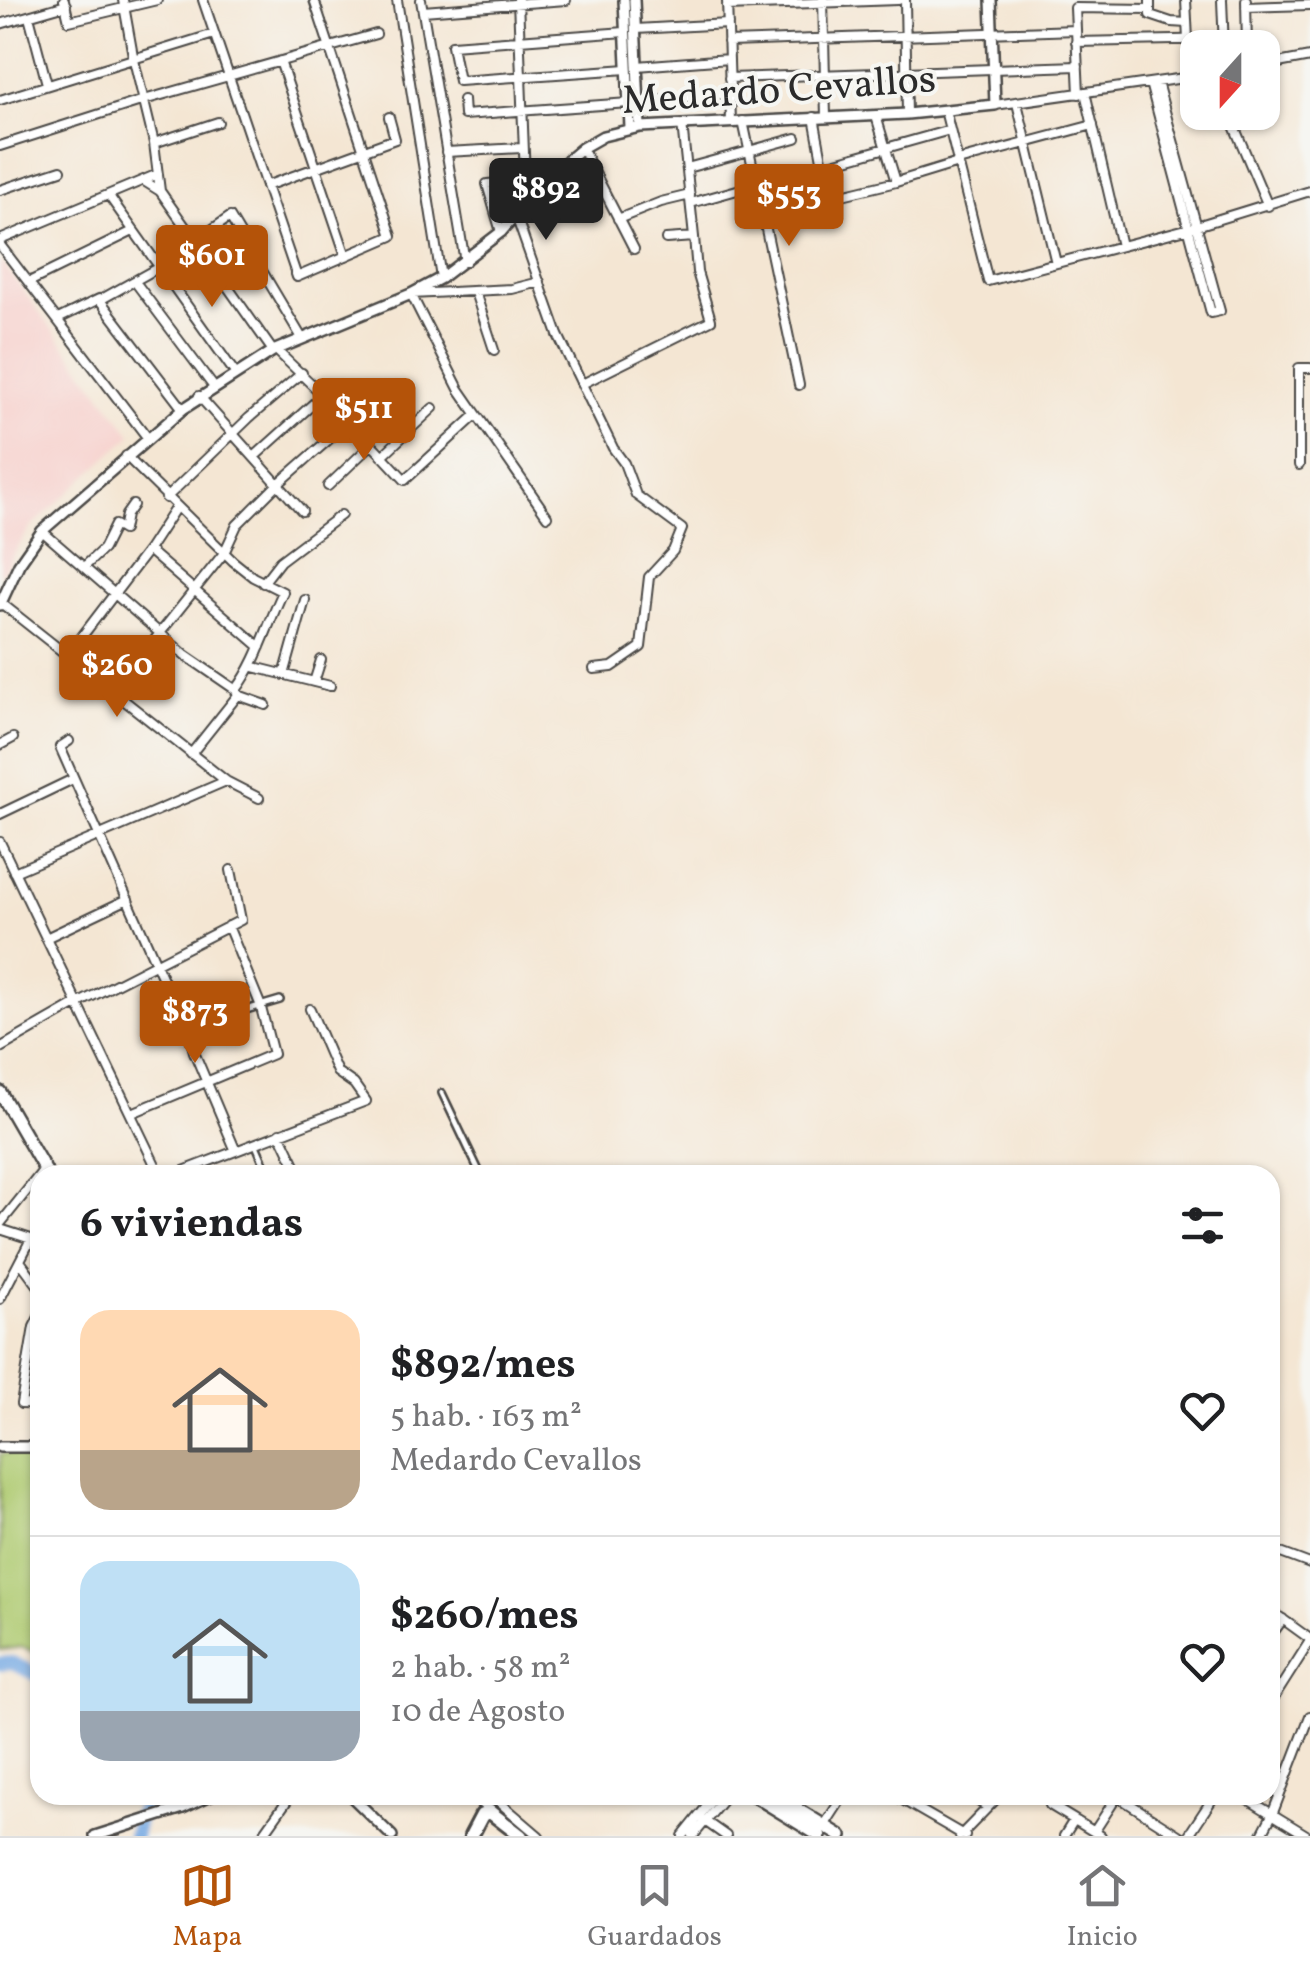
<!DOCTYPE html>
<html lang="es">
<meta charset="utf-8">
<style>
body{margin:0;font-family:Vollkorn,serif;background:#f2f2f2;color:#202124;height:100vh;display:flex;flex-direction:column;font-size:38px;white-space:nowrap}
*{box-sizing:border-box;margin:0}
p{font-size:32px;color:#757577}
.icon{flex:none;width:55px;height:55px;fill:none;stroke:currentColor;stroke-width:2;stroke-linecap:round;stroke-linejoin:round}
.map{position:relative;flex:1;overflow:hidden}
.drawer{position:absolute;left:30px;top:1165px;width:1250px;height:640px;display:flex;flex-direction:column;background:#fff;border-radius:30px;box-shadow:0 2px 8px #0004}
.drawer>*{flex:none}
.needle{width:65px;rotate:201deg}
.tools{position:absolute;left:1180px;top:30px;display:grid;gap:20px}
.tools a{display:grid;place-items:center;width:100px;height:100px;border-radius:20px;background:#fff;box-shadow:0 2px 8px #0004;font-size:50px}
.price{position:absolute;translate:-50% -85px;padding:0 22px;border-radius:10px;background:#b45309;color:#fff;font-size:32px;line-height:65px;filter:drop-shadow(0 2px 5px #0008)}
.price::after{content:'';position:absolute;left:50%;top:60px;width:30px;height:22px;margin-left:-15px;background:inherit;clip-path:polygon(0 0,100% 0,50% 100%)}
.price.current{background:#222;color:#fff}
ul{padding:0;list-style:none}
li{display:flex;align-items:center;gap:30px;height:250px;padding:0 50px}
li+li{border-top:2px solid #e0e0e0}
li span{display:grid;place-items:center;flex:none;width:280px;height:200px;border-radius:30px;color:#555}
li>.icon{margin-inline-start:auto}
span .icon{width:120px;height:120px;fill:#fffc;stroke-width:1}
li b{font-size:42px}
h2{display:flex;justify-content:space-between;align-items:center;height:120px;padding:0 50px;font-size:42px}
.dock{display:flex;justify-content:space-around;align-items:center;height:140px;border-top:2px solid #e0e0e0;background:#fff;font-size:28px;color:#757577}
.dock a{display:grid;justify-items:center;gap:5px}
.dock .current{color:#b45309}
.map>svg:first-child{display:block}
.built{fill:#f7d0cc}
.green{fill:#afca71;stroke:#6d7a4e;stroke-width:2.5}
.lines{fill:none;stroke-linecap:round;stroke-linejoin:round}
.river{stroke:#78aae3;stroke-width:14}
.pedestrian-casing{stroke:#494744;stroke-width:10}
.minor-casing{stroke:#494744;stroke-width:12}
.tertiary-casing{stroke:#494744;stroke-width:14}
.primary-casing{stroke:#494744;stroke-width:16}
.trunk-casing{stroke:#494744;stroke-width:18}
.pedestrian{stroke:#fff;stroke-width:5}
.minor{stroke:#fff;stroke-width:8}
.tertiary{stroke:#fff;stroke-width:9}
.primary{stroke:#fff;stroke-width:11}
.trunk{stroke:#fff;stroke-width:12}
.labels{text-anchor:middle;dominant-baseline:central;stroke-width:8;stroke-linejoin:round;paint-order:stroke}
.street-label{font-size:40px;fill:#2b2b2b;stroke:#f6f6f2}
</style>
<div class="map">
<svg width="1310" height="1836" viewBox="0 0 1310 1836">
<rect width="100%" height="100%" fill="#f6f6f2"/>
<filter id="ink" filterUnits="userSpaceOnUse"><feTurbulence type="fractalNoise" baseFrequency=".01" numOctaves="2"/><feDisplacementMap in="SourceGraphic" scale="20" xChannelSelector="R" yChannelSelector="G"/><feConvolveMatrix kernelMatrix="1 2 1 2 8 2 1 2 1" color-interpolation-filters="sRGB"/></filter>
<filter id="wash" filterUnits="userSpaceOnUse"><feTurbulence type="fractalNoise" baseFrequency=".0048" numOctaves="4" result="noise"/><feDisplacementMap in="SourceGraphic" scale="40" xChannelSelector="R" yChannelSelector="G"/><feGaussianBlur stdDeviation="2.25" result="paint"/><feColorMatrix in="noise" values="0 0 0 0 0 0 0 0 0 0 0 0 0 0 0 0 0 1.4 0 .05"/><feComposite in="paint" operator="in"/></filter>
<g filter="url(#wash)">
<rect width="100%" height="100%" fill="#f4e6d3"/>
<path class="built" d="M0 260 132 435 30 528 0 576Z"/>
<path class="green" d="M16 1452 40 1454V1654L22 1647 0 1650V1454Z"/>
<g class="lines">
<path class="river" d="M0 1664 12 1663 40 1676
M134 1836 145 1795"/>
</g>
</g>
<g filter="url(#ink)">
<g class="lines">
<g class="pedestrian-casing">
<path id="pedestrian" d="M188 1027 280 1000
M442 1093 481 1175
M256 1145 269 1175"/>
</g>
<g class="minor-casing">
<path id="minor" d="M64 0 69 21 157 0
M123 0 133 56 154 143 160 191
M203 0 297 277 392 236 314 0
M397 0 441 278
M421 0 465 262
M518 0 526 203
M727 0 731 122
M823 0 826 117
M905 0 907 114
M1150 0V15L1171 22 1187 23
M1186 0 1188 40
M1222 0 1224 48
M1246 0 1247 48
M727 6 898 0
M1246 7 1310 5
M423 11 566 0
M29 16 47 84
M0 24 66 5
M636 29 728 24
M625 32 452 45 459 81 627 69
M728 42 1076 30
M1076 42 1223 39
M280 61 346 256
M637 66 729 59
M1262 66 1310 57
M729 78 1078 66
M1150 83 1211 313 1220 311 1157 82
M1085 92 1121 246
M1079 94 1075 8 1150 9
M0 100 214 34
M463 100 464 115 629 103
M639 102 730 93
M1017 103 1056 263
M995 105 1198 76
M945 110 988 281 1190 228 1310 191
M1228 112 1268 206
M876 116 896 182
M814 117 829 197
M743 121 799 385
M154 143 218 122
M0 146 144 100 376 34
M582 148 634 249
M446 152 523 148
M958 161 1093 125
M687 168 796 138
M144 181 160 191 273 351
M266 186 395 139 389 117
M0 190 61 170
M109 196 235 373
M691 203 950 130
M763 214 896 182 958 163
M516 216 558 335 613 448 624 463 636 495 682 529 673 551 649 577 641 647 612 667 594 669
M618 219 661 202 690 195
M501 232 487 184 525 181
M666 239 694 237 682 124
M0 240 158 174
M194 242 230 217 302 338
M0 245 147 437
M29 282 133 231
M540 282 512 289 411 294 459 389 547 516
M136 283 213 386
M475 292 494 350
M100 300 197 246
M58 319 99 299 183 409
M276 350 350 421 405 480 476 415
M582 384 711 320 697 272 694 237
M199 396 302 511
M358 429 396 398
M126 456 233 561 253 577 283 592C267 625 258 661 236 690L238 695 191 754
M382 456 433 408
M254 457 324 394
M1299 465V368H1310
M328 486 372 444
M166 498 249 418 302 373
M42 531 185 655 236 690
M148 550 260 647
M84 567 103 549 115 525 123 530 126 515 133 505
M263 583 280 561 341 515
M1 603 226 781 259 798
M67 656 148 550 176 507
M254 667 330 686
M284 675 305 600
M314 682 321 660
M113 692 224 553 237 525 278 484 350 421
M238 695 266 705
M69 741 60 747 166 986 185 1017 194 1052 235 1149
M0 745 13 738
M0 814 73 779
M0 842 160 1175
M14 872 226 781
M46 938 128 899
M0 1048 77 1004 241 920 231 870
M132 1113 273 1054 260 1004 228 926
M280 1133 300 1175
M173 1175 366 1101 354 1084 337 1072 310 1009
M0 1224 45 1168
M0 1229 31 1239 0 1299
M20 1261 40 1288
M40 1315 34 1327 21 1404 40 1405
M1270 1549 1310 1564
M1270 1610 1310 1639
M1270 1637 1283 1619
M1270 1704 1310 1641
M491 1795 539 1836
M894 1795 965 1836
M970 1795 987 1807
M1241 1795 1308 1836
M1117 1796 1180 1836
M1050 1805 1101 1836
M702 1819 726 1836
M822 1829 844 1795
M1094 1832 1118 1795
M262 1836 291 1795
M683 1836 716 1795
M693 1836 727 1795
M960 1836 1000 1795
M1064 1836 1074 1820
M1188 1836 1215 1795
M1261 1836 1272 1815 1310 1716"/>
</g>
<g class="tertiary-casing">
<path id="tertiary" d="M624 0 630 128
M634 0 640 127
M0 605 19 564 42 531 183 409 273 351 411 294 441 278 501 232 557 169 582 148 603 136 640 127 907 114 995 105 991 0
M0 1447H40
M350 1795 392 1836
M472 1795 492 1812
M95 1836 183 1808 211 1795"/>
</g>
<g class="primary-casing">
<path id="primary" d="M0 1092 48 1175
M753 1795 820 1836
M774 1795 841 1836"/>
</g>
<g class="trunk-casing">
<path id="trunk" d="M471 1836 482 1815 490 1812 521 1836"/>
</g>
<use href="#pedestrian" class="pedestrian"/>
<use href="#minor" class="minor"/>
<use href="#tertiary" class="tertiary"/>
<use href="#primary" class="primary"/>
<use href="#trunk" class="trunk"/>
</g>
</g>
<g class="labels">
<g class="street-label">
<text transform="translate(779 92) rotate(-4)">Medardo Cevallos</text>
</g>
</g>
</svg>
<div class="tools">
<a><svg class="needle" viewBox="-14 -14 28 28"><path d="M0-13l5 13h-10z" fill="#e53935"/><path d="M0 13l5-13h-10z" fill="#757577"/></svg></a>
</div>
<b class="price current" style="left:546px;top:243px">$892</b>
<b class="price" style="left:789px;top:249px">$553</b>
<b class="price" style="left:212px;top:310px">$601</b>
<b class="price" style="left:364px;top:463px">$511</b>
<b class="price" style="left:117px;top:720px">$260</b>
<b class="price" style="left:195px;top:1066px">$873</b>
<section class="drawer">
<h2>6 viviendas<svg class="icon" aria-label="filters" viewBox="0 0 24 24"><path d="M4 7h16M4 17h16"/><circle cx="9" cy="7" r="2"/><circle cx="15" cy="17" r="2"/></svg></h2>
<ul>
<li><span style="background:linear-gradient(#ffd9b3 70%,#b9a48a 0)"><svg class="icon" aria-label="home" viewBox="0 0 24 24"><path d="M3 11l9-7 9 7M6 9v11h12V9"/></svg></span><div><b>$892/mes</b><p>5 hab. · 163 m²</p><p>Medardo Cevallos</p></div><svg class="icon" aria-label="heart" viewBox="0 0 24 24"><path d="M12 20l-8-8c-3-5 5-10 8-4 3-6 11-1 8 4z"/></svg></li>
<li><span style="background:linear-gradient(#bfe0f5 75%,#9aa5b1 0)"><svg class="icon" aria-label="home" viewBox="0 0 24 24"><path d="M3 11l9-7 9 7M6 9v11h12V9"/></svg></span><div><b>$260/mes</b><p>2 hab. · 58 m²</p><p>10 de Agosto</p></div><svg class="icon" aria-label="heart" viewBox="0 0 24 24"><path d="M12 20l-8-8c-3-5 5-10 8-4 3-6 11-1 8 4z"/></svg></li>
</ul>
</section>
</div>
<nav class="dock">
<a class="current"><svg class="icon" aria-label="map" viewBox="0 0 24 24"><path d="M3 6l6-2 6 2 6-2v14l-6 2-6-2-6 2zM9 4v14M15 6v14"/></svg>Mapa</a>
<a><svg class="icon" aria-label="saved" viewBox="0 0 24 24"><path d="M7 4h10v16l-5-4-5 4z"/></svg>Guardados</a>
<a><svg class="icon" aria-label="home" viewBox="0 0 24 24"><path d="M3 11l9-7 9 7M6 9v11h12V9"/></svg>Inicio</a>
</nav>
